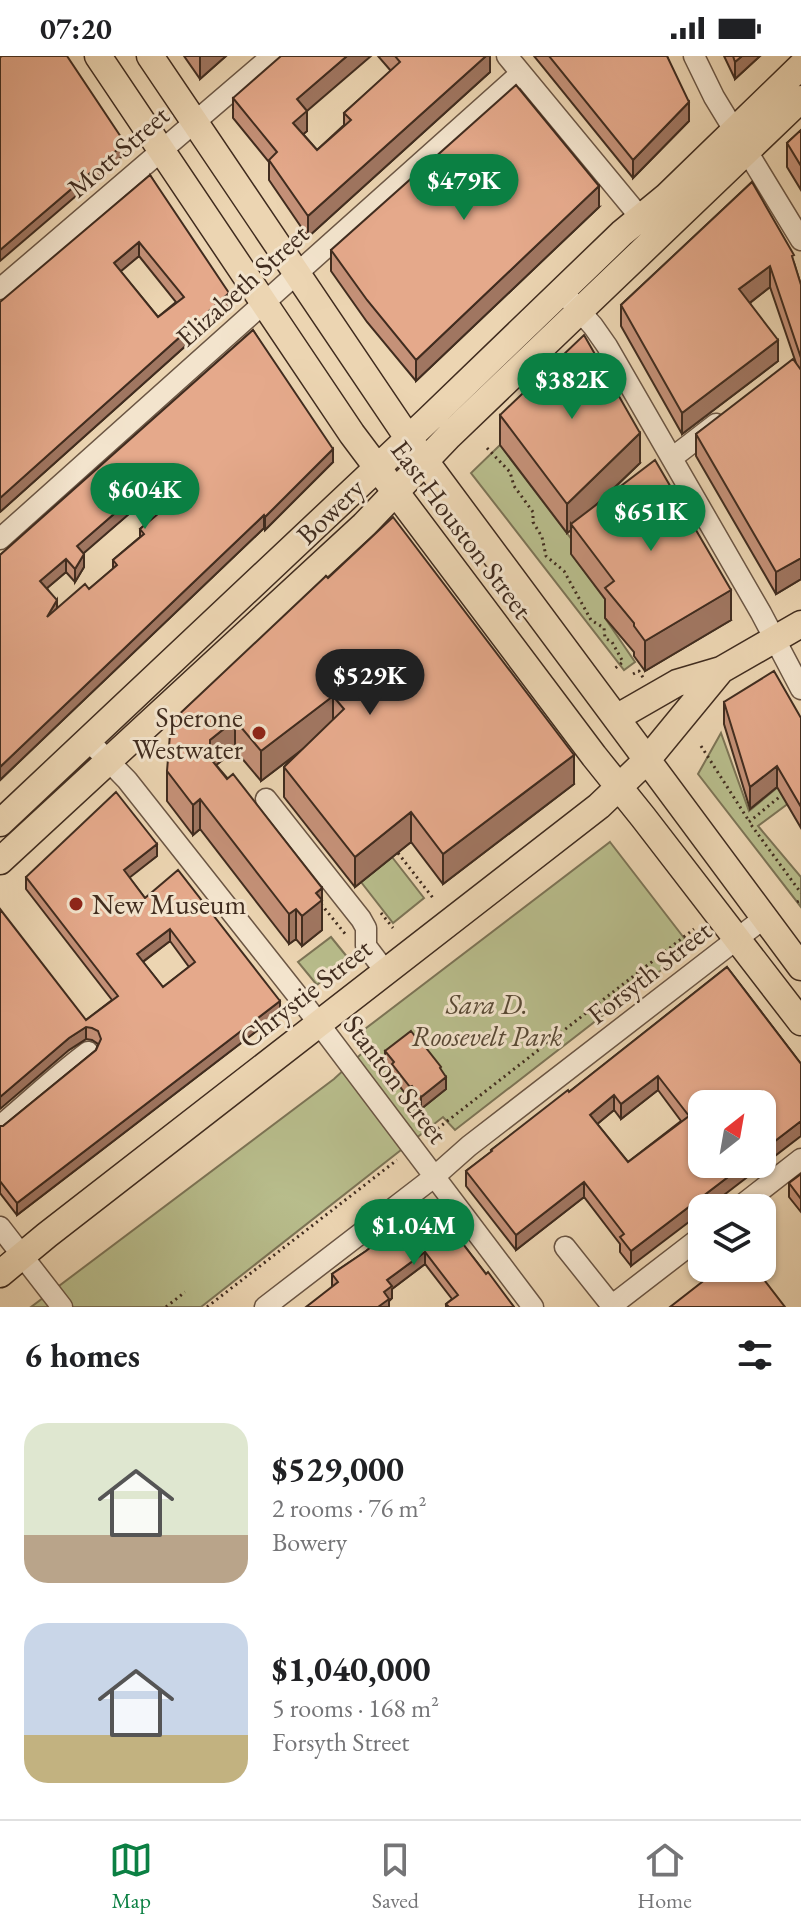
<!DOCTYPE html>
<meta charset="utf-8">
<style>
body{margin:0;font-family:"EB Garamond",serif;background:#f2f2f2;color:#202124;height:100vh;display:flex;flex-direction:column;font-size:30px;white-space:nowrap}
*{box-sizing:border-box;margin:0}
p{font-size:26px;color:#757577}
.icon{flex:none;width:44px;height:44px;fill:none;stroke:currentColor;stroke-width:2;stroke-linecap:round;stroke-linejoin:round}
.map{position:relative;height:1251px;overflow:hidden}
.side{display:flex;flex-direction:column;background:#fff;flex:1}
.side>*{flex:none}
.needle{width:52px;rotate:31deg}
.tools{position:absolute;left:688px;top:1034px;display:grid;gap:16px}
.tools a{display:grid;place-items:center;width:88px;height:88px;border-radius:16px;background:#fff;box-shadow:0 2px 6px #0004;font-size:40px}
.price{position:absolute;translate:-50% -68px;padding:0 18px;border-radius:28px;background:#0b8043;color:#fff;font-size:26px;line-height:52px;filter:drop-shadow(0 2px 4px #0008)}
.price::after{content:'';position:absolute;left:50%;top:48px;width:24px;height:18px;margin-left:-12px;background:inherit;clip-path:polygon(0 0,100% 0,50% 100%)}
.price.current{background:#222;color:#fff}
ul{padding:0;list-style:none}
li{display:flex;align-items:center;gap:24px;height:200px;padding:0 24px}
li span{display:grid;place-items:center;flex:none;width:224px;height:160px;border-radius:24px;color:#555}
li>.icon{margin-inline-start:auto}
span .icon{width:96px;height:96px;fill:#fffc;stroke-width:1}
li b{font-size:34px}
h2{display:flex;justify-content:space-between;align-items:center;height:96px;padding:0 24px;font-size:34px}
.status{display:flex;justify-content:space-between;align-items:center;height:56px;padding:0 40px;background:#fff;direction:ltr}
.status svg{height:22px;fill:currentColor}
.menu{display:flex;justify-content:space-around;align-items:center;height:112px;border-top:2px solid #e0e0e0;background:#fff;font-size:22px;color:#757577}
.menu a{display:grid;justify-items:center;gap:4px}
.menu .current{color:#0b8043}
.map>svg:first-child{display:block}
.green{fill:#b8bd8c;stroke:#7c7456;stroke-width:2}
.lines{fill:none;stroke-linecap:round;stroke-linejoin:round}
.minor-casing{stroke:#6b5644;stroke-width:23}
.major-casing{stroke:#402c1f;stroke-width:29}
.path{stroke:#402c1f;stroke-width:3;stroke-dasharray:2 4;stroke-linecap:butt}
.minor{stroke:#f3e4cd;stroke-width:20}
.major{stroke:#ecd5b2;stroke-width:26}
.wall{fill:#c59178;stroke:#402c1f;stroke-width:2;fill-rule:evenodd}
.shaded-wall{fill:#a07661;stroke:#402c1f;stroke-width:2}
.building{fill:#e5a98b;stroke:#402c1f;stroke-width:2;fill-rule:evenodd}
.poi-dot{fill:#8f2418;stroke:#f3e4cd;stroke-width:3}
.labels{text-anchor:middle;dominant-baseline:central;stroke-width:6;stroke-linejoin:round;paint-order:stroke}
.street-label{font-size:28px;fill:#402c1f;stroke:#f3e4cd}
.poi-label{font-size:28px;fill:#402c1f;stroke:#f3e4cd;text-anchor:end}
.park-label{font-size:28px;font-style:italic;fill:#584935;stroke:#f3e4cd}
</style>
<div class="status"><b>07:20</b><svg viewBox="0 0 49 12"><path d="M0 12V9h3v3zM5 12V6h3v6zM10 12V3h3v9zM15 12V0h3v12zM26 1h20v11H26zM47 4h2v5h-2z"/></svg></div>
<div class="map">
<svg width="801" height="1251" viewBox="0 0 801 1251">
<rect width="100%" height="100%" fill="#ecd5b2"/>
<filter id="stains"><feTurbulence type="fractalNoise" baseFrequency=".0025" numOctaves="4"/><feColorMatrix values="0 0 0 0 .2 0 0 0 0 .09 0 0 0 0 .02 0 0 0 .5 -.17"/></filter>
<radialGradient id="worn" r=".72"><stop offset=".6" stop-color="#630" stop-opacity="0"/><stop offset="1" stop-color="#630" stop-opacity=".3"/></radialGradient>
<path class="green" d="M500 389 579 493 572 499 607 546 605 562 635 606 624 614 471 417Z
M721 677 749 755 801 712V738L758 770 801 821V851L698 718Z
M610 786 691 891 455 1074 443 1061 201 1251H31L334 1023 371 989 361 976Z
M392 801 424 842 393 867 361 826Z
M331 881 348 902 317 929 298 906Z"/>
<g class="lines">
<g class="minor-casing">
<path id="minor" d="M507 0 650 173
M694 0 714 41 801 184
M0 233 272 0
M570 244 593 270 607 290 761 557 801 633
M672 402 716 368
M0 483 521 17
M88 684 127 724 301 944 533 1251
M266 743 361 863 366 872V890L385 915
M0 1070C30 1045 57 1019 88 996
M738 1152 801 1103
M0 1171 62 1251
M565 1191 612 1250
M265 1251 434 1121 469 1090 764 862
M610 1251 702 1180"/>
</g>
<g class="major-casing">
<path id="major" d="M98 0 352 378 594 700 643 761 801 966
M150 0 408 382 801 911
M616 662 677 627 721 614
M0 767 428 364 622 177 667 140 801 10
M0 805 364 469 449 380 801 43
M0 1218 47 1179 599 750 647 704 721 614 801 568"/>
</g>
<path class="path" d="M487 392 510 416 514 430 533 456V466L542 481 546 500 564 515 591 564 604 572 605 582 612 586 623 606 614 613
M633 618 639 615 644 623
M701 690 749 765
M783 738 749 766 801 837
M398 797 433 842
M797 846 801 844
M321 848 346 879
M381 857 393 872
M428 1080 694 873
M166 1251 185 1236
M207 1251 397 1104"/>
<use href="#minor" class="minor"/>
<use href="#major" class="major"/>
</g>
<path class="wall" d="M184 0H226L200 23Z
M378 0H490V16L308 181 269 124V106L233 62V42L307 55V75L303 78 317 94 344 69V57L391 15Z
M534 0H667L689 65 633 122Z
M724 0H760L735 23Z
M801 74V134L787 111V87Z
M150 119 229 251 0 456ZM139 200 176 246 158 261 120 215Z
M752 126 794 207 801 229V523L776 538 696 400V378L796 307 770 231 750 247 778 305 682 378 621 270V249Z
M599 151 416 325 367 266 331 215V194Z
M253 274 333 406 265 474 264 472 0 724V499ZM152 438 165 453 140 473V481L113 504V513L89 533 57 552 47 532 66 516 75 526 84 511 83 497Z
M500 359 640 407 599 447 731 564 645 615 634 600V596L605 562V543L571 498V474L567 477 500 389Z
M326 520 574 728 443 828 411 786 355 831 284 741V711L299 696 261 725 235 694 216 709 322 832V874L302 890 296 883 289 888 200 773 193 779 167 745V715Z
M724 646 801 662V772L777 731 750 753 724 668Z
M157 800 129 821 145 842 280 957 17 1159 0 1137V1070H3L96 994 98 988 92 984 86 983 69 994 86 964 112 944 26 833V821ZM170 885 189 911 163 931 143 906Z
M727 911 801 1008 631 1210 620 1196V1188L584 1141 516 1194 466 1130V1115L491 1096V1094L569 1036ZM658 1034 681 1065 628 1106 597 1068 614 1054 621 1063Z
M385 995 441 1015 446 1033 421 1053 412 1042 410 1044 392 1020V1016L385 1008Z
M801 1118V1156L789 1141V1127Z
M430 1145 486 1218 514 1251H446V1248L452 1243 425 1208 392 1233V1242L389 1245V1251L332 1231V1218L366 1195Z"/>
<path class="shaded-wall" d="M200 0H226L200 23Z
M347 0H371L307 55V75L293 87V67L297 43Z
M486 0H490V16L308 181V160Z
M742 0H760L735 23V6Z
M689 46V65L633 122V104Z
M125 87V98L0 205V194Z
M599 130V151L416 325V304Z
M139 186V200L114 221V207Z
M770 210V231L739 255V233Z
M229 237V251L0 456V442Z
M778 284V305L682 378V357Z
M640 377V407L573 471 571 468V474L567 477V448Z
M333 393V406L265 474V461Z
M152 425V438L77 503V490Z
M264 459V472L0 724V711Z
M84 498V511L75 526V513Z
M801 502V523L776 538V516Z
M66 503V516L40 538V525Z
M731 534V564L645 615V585Z
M57 544V557L47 561Z
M333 640V670L261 725V695Z
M235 664V694L210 714V684Z
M574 699V728L443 828V798Z
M777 710V731L750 753V731Z
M200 743V773L193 779V749Z
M411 756V786L355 831V801Z
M157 788V800L124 826V814Z
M322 832V874L302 890V860L316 837Z
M296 853V883L289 888V858Z
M170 873V885L137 910V898Z
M280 945V957L17 1159V1147Z
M86 971V983L69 994 0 1053V1041L69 982Z
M658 1020V1034L621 1063V1048Z
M446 1021V1033L421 1053V1041Z
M614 1039V1054L590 1074V1059Z
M801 1065V1080L707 1152H702V1156L631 1210V1195L745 1108H762V1095Z
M584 1126V1141L516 1194V1179Z
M425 1196V1208L392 1233V1242L389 1245V1251H378L387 1224Z"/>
<path class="building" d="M2 0H67L125 87 0 194V1Z
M281 0H347L297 43 307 55 293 67 317 94 351 64 344 57 400 6 395 0H486L308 160 269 104 277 96 233 42Z
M549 0H667L689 46 633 104Z
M733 0H742L735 6Z
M516 29 599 130 416 304 367 244 331 194Z
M801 74V110L787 87Z
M150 119 229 237 0 442V246ZM139 186 184 241 158 261 114 207Z
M752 126 794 199 792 200 801 229V302L770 210 739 233 778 284 682 357 621 249Z
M253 274 333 393 265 461 264 459 0 711V499ZM152 425 171 447 140 473 144 478 113 504 117 509 89 533 85 528 47 561 57 544 40 525 66 503 75 513 84 498 77 490Z
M584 279 640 377 567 448 500 359Z
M793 303 801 314V502L776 516 696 378Z
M655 404 731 534 645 585 634 570V567L605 532 614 525 571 468Z
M393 461 574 699 443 798 411 756 355 801 284 711 344 653 333 640 261 695 235 664 210 684V702L227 723 233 718 322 832 316 837 322 844 302 860 296 853 289 858 200 743 193 749 167 715 171 666 326 520 328 522Z
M774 615 801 662V751L777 710 750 731 724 646Z
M116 736 157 788 124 814 145 842 178 814 280 945 17 1147 0 1125V1070H3L96 994 101 983 98 975 92 972 86 971 69 982 0 1041V853L86 964 118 940 26 821ZM170 873 195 906 163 931 137 898Z
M727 911 801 1008V1065L762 1095V1048H702V1108H745L631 1195 620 1181 624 1178 584 1126 516 1179 466 1115 492 1095 491 1094 568 1034 569 1036ZM658 1020 689 1060 628 1106 590 1059 614 1039 621 1048Z
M411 975 418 984 419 983 441 1011 440 1012 446 1021 421 1041 412 1030 410 1031 392 1008 394 1006 385 995Z
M801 1118V1143L789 1127Z
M430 1145 486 1218 488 1216 514 1251H449L446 1248 458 1239 425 1196 387 1224 392 1230 384 1236 389 1243 378 1251H306L338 1226 332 1218 366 1195Z
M720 1212H755L785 1251H670Z"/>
<g class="poi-dot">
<circle cx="259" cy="677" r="8"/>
<circle cx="76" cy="848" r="8"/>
</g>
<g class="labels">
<g class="street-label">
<text transform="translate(118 95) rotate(-41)">Mott Street</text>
<text transform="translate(242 229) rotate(-42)">Elizabeth Street</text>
<text transform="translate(330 455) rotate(-44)">Bowery</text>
<text transform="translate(462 473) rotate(53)">East Houston Street</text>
<text transform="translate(649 916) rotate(-38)">Forsyth Street</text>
<text transform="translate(305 937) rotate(-38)">Chrystie Street</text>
<text transform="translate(396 1023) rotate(53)">Stanton Street</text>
</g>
<g class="poi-label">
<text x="243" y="661">Sperone<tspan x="243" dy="32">Westwater</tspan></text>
<text x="92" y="848" text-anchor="start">New Museum</text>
</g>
<g class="park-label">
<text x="487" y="948">Sara D.<tspan x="487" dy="32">Roosevelt Park</tspan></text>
</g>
</g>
<rect width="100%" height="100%" filter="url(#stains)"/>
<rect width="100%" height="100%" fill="url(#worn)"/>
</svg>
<div class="tools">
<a><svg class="needle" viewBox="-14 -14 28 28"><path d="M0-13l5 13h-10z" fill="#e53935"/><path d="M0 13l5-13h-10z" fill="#757577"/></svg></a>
<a><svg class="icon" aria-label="layers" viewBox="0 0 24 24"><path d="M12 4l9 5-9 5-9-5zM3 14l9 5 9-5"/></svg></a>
</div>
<b class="price" style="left:464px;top:166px">$479K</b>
<b class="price" style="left:572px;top:365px">$382K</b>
<b class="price" style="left:145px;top:475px">$604K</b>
<b class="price" style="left:651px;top:497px">$651K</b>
<b class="price current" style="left:370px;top:661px">$529K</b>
<b class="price" style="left:414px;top:1211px">$1.04M</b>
</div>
<section class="side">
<h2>6 homes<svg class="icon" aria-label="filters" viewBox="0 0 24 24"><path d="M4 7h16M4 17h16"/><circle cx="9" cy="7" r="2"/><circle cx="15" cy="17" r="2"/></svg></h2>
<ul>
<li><span style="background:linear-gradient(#dfe7d0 70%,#b9a48a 0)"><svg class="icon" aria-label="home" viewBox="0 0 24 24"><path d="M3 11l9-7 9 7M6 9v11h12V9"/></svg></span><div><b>$529,000</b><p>2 rooms · 76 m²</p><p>Bowery</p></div></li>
<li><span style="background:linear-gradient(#c9d6e8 70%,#c2b280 0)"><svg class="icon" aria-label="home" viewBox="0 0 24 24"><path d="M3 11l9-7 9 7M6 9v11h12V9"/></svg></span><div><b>$1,040,000</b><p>5 rooms · 168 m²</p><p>Forsyth Street</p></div></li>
</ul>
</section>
<nav class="menu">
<a class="current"><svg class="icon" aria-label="map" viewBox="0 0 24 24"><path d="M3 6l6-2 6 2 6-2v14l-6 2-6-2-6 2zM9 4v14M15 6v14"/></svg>Map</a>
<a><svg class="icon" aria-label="saved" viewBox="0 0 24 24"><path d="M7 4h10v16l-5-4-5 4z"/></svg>Saved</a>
<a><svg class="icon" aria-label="home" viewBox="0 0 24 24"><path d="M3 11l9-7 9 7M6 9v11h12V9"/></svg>Home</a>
</nav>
